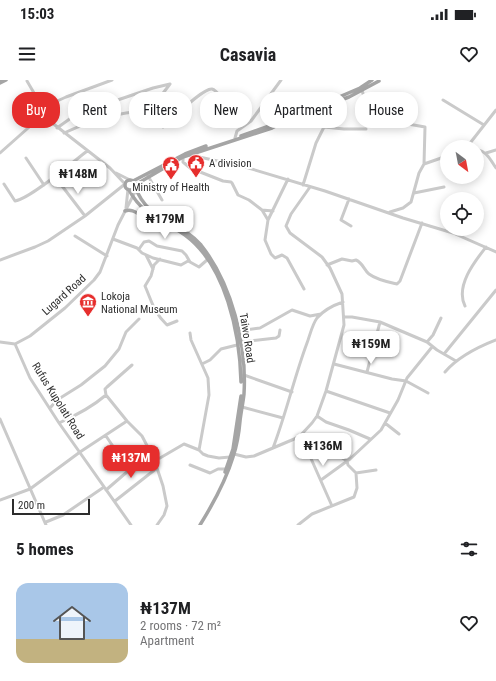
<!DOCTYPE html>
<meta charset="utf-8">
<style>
body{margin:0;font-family:"Roboto Condensed",sans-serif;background:#f2f2f2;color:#202124;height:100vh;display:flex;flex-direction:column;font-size:15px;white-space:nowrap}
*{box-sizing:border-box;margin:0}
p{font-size:13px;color:#757577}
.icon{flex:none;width:22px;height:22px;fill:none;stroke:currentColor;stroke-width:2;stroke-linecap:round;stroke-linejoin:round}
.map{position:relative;height:445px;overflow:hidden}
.drawer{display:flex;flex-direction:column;background:#fff;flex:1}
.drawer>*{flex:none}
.guide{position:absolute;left:12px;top:12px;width:472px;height:36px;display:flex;gap:8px}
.needle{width:26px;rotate:148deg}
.buttons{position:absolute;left:440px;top:60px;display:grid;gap:8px}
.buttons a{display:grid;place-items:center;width:44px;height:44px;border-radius:50%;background:#fff;box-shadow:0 2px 10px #0003;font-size:20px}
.scale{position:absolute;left:12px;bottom:10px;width:78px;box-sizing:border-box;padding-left:4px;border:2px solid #2d2d2d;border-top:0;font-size:11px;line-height:14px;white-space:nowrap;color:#2d2d2d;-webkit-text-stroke:3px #fff;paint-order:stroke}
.price{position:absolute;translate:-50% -34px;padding:0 9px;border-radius:8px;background:#fff;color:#222;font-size:13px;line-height:26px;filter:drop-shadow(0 1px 2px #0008)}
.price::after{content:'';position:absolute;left:50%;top:24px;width:12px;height:9px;margin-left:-6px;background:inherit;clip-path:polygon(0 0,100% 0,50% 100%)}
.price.active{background:#e62e2d;color:#fff}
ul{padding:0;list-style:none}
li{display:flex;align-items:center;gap:12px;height:100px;padding:0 16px}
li+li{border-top:1px solid #e0e0e0}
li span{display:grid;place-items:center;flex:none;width:112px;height:80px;border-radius:12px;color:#555}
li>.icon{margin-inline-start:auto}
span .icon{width:48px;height:48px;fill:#fffc;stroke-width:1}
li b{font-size:17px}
h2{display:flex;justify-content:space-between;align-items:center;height:48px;padding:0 16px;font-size:17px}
.pill{padding:0 14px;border-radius:16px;background:#fff;box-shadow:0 2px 10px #0003;font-size:14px;line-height:36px}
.pill.active{background:#e62e2d;color:#fff}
.status{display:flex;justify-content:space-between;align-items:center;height:28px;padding:0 20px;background:#fff;direction:ltr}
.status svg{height:11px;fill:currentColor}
header{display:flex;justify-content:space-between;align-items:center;height:52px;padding:0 16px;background:#fff;font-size:18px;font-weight:700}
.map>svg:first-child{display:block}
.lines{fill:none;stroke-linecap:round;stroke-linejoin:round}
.minor{stroke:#cacaca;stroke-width:3}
.major{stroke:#a5a5a5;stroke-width:3.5}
.labels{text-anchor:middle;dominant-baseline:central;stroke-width:4;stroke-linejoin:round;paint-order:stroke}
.poi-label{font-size:11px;fill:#2d2d2d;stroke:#fff;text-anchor:start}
.street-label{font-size:11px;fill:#2d2d2d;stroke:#fff}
</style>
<div class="status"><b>15:03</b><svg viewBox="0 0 49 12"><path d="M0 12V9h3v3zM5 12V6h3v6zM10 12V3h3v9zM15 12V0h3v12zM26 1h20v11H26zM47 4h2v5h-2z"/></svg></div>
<header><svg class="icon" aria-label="menu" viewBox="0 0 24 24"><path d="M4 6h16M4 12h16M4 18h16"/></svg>Casavia<svg class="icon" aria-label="heart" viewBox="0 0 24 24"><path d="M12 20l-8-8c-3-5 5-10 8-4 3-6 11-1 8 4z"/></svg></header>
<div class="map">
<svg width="496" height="445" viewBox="0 0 496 445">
<rect width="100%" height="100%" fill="#fff"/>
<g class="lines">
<path class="minor" d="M27 1 51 42 110 88 125 104
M362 10 368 31 371 33 391 41 425 47 424 84
M443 20 484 45
M42 28 66 17 112 0
M163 47C172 40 202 8 212 9 217 10 220 17 223 20 231 27 242 34 251 41
M324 47 344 49H366
M57 48 71 38 97 27 153 8 170 4
M64 53C83 44 105 36 126 33 135 32 142 31 151 29L170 4
M235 58 237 51 251 41 281 0
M467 67 496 30
M477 70C487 71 491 81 496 88
M0 73 45 33
M486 73 496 70
M190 75 245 87 325 111 403 138 453 153 496 172
M183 77V82L190 88 223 101 231 102 232 103 238 115 249 120 262 130 268 140 265 160 271 174 275 178 282 175 287 178 304 209
M26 78 44 105
M116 93 130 100
M148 96 162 120
M59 102 85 136
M4 104 15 121C30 119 73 82 87 71
M303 105 316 63 324 47 331 24
M414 113 444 107
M349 119 341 140 351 146
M126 128 128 109
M262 130 273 131
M390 132 403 128 411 122 419 93 424 84 447 76
M268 140 288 99
M75 156 107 176
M113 159 137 168 142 173 153 178 181 185 188 181 190 182
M139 169 144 162 149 161 157 166 182 171 186 175 190 182 199 187 207 180
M146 175 153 189
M160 179 154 185 151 196 145 206C152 222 154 233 167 245L177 241
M0 180 35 167 48 161 85 136 125 104
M327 185 342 179 352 181 356 180C363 183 364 190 369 194 377 200 388 202 397 204L400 201 422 143
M465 226C455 206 475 181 486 167
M345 237H352L380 242 427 262 437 270 456 281
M238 251 260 248 292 230 310 236 321 234
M190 253 191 260 208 298 209 315 199 370
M0 262 15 264 30 256 65 228 94 200 100 192 118 145 136 110
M240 262 276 258 279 256 280 250
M427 262 433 255 441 238
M15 264 30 298 59 343 131 445
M444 274 496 210
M202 284 210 280 221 269 237 265
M334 284 392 299 406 301 428 313
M367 292 380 242
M445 292C458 277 478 267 496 260
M244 295 292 312
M326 311 390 333
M106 315 127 341 142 356 154 379 163 406 167 426 164 435 157 445
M242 327 283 338
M50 328 57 320 81 305 105 286 119 269 126 252 139 239
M317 336 326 342 349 350 370 359
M0 339 46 445
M59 343C77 335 92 327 106 315L105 309 107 307 132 285
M385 343 399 354
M106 356 129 390
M299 357 309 374 332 426
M305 367 338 375 347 381 348 385 356 393
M273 368C286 334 294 298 307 263 310 255 312 245 317 238 323 231 334 225 343 222
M234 374 246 377 254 376 299 357 312 343 317 336 326 311 344 245 342 214 330 188 322 177 290 153 286 146 291 134 310 107
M190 385 210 393 218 389H226
M321 400 350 379 381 350 398 320 407 298 432 267
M106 410 142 379 160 378 184 364 199 370 203 374 208 376 219 378 230 377
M0 420 30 409 80 372 127 341
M115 421 157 388
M46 442 63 435 104 407
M298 445 312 434 354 417 357 408 356 393 376 390"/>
<path class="major" d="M0 0H1
M0 3 6 0
M241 56 272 45 295 34 339 17 360 8 372 0
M125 105a5 5 0 1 1 10 0a5 5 0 1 1-10 0Z
M133 101 185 74 206 66
M135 105 183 77 272 48 289 39 349 17 379 1
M135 106C147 142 180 140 201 165 232 204 247 265 244 314 243 323 241 332 240 341 239 353 237 365 233 377 226 400 213 424 200 445
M129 110C143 136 163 140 185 155 226 185 240 254 241 302
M125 131C134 128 139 136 147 138 149 138 152 138 154 138
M225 392 233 369 241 316"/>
</g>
<defs>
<g id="civic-pin" transform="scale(0.9)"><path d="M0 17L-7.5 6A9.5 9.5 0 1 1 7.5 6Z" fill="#e62e2d" stroke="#fff"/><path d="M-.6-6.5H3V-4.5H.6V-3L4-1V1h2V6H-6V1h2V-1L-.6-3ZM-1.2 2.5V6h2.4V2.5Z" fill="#fff"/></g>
<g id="museum-pin" transform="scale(0.9)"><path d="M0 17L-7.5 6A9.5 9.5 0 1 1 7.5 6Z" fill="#e62e2d" stroke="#fff"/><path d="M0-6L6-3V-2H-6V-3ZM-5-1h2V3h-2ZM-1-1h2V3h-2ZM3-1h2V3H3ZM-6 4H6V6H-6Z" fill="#fff"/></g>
</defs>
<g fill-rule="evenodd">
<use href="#civic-pin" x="196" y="83"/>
<use href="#civic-pin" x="171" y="85"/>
<use href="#museum-pin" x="88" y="222"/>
</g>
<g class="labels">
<g class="poi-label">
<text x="209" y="83">A division</text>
<text x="171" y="107" text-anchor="middle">Ministry of Health</text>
<text x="101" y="216">Lokoja<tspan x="101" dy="13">National Museum</tspan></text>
</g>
<g class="street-label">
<text transform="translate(64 215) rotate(-42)">Lugard Road</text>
<text transform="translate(247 258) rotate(81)">Taiwo Road</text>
<text transform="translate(58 321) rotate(58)">Rufus Kupolati Road</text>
</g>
</g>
</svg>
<div class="buttons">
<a><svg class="needle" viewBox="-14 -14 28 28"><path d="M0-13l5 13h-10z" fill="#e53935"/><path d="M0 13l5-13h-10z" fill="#757577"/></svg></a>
<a><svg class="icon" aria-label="locate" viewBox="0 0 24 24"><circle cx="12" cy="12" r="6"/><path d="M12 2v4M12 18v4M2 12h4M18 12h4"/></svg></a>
</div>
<div class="scale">200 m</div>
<b class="price" style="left:78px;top:115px">₦148M</b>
<b class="price" style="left:165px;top:160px">₦179M</b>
<b class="price" style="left:371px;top:285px">₦159M</b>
<b class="price" style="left:323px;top:387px">₦136M</b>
<b class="price active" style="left:131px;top:399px">₦137M</b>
<div class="guide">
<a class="pill active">Buy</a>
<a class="pill">Rent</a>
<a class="pill">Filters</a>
<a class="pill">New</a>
<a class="pill">Apartment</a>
<a class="pill">House</a>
</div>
</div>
<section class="drawer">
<h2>5 homes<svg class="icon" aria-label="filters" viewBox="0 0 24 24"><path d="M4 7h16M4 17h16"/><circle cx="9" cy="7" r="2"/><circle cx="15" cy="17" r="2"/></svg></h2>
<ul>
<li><span style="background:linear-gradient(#a9c7e8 70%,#c2b280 0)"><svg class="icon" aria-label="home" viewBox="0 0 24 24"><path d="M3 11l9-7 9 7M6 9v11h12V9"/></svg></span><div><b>₦137M</b><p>2 rooms · 72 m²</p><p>Apartment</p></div><svg class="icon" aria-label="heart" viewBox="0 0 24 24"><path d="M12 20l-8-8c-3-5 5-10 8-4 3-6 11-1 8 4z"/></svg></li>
</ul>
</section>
